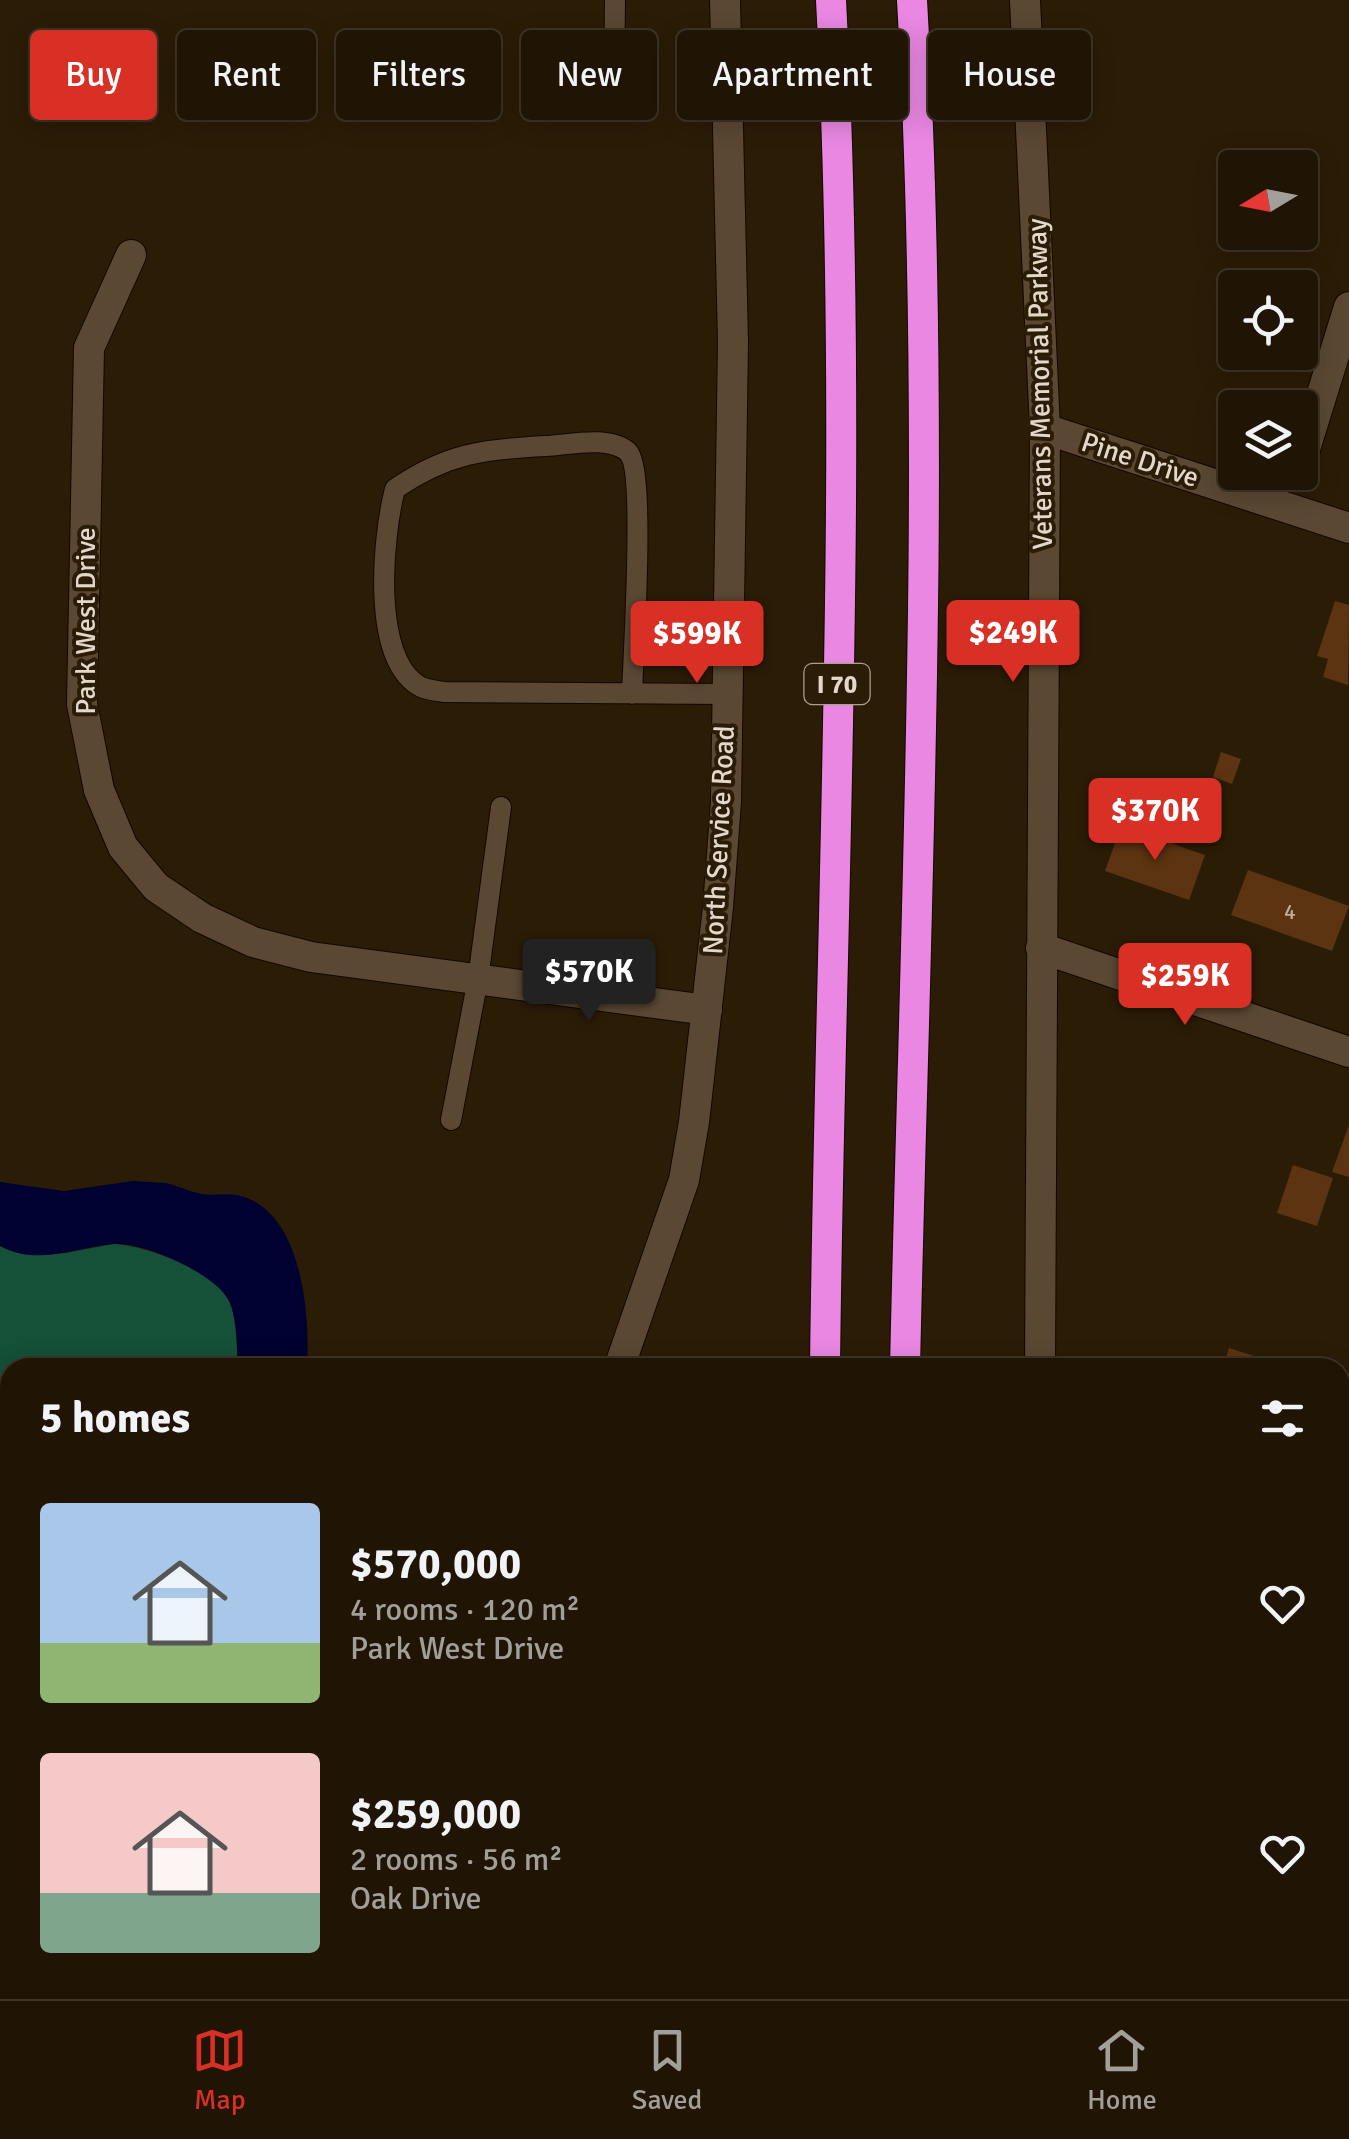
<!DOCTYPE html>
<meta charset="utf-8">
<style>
body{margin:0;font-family:Signika,sans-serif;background:#2d2213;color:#f1f3f6;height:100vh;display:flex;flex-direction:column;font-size:38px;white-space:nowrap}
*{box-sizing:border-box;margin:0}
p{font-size:32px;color:#a29f9a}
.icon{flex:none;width:55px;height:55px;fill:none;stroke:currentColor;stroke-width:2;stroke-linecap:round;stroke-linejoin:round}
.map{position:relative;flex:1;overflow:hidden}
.drawer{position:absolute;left:0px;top:1358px;width:1350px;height:642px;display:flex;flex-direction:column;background:#201504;border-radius:30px 30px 0 0;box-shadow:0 5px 25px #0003,0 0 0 2px #3d3426}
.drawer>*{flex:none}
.guide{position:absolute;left:30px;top:30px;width:1290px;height:90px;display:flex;gap:20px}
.needle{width:65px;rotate:260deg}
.tools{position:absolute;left:1218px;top:150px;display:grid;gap:20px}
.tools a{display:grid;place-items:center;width:100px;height:100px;border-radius:10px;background:#201504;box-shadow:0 5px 25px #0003,0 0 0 2px #3d3426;font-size:50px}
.price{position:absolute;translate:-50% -85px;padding:0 22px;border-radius:10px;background:#d93025;color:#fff;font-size:32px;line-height:65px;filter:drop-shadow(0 2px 5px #0008)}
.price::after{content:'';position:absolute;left:50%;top:60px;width:30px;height:22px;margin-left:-15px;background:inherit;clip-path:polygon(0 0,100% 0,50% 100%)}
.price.active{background:#222;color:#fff}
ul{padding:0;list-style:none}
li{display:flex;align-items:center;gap:30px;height:250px;padding:0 40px}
li span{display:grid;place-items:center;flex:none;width:280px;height:200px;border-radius:10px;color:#555}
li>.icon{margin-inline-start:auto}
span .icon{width:120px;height:120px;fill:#fffc;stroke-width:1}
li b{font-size:42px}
h2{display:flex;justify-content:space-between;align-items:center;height:120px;padding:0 40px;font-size:42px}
.pill{padding:0 35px;border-radius:10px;background:#201504;box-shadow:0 5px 25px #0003,0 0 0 2px #3d3426;font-size:35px;line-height:90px}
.pill.active{background:#d93025;color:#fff}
.dock{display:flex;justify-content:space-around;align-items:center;height:140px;border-top:2px solid #3d3426;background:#201504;font-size:28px;color:#a29f9a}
.dock a{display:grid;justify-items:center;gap:5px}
.dock .active{color:#d93025}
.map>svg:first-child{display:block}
.green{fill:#155038}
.water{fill:#000130}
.building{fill:#5c3411}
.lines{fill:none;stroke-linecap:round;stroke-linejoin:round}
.lane-casing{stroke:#130600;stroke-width:22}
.street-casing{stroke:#130600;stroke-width:32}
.highway-casing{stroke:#130600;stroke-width:32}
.lane{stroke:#5a4832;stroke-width:20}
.street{stroke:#5a4832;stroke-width:30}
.highway{stroke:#e987e2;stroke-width:30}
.labels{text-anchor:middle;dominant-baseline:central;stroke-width:8;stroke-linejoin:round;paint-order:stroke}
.number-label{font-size:22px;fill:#c1af9c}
.shield{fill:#2b1c06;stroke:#aca090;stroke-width:2.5}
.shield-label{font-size:25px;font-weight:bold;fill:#e3d8cb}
.street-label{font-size:28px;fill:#e3d8cb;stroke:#2b1c06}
</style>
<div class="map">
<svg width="1349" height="1999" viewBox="0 0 1349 1999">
<rect width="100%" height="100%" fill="#2b1c06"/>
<path class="green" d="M114 1244C145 1245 215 1271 229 1301 237 1318 236 1345 238 1363L237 1368H10L11 1990 0 1999V1246C33 1264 78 1250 114 1244Z"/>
<path class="water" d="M133 1181C144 1182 154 1182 165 1183 177 1185 189 1192 202 1194 214 1196 230 1193 241 1196 303 1213 310 1316 307 1367H237C238 1349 237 1315 228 1299 212 1272 144 1242 113 1244 74 1248 37 1266 0 1246V1182L64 1191Z
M11 1990H137L128 1999H1Z"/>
<path class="building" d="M1335 601 1349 605 1348 685 1323 677 1328 659 1317 656Z
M1221 752 1241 759 1232 784 1213 777Z
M1121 826 1205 855 1189 900 1105 871Z
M1248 870 1349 906 1332 951 1231 915Z
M1349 1125V1177L1332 1172Z
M1293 1165 1333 1178 1317 1226 1277 1213Z
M1229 1348 1273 1362 1272 1368H1223Z"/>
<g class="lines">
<g class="lane-casing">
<path id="lane" d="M614 90 615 0
M632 694C633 658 646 470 628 452 609 435 569 445 546 446 485 449 447 453 395 489 383 535 370 660 421 687 428 690 437 691 444 692L727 694
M451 1120 478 979 501 807
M1340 1698 1349 1697
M1340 1904H1349
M546 1999 549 1990
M1164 1999V1990"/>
</g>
<g class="street-casing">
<path id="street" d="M1025 0 1045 429 1040 1368
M131 255 89 348 82 704 99 790 123 847 156 887 202 918 253 942 311 957 707 1010
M1045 429 1349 528
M1300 465 1349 307
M1041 948 1349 1052
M619 1368 684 1180 694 1122 718 907 726 802 733 342 725 0
M1340 1590 1349 1593
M1045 1990V1999
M392 1999 396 1990"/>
</g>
<g class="highway-casing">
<path id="highway" d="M825 1368C830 912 855 455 831 0
M905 1368C915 912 938 455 912 0
M810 1999V1990
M891 1999V1990"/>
</g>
<use href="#lane" class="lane"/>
<use href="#street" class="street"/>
<use href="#highway" class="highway"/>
</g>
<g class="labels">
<g class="number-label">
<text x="1290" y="911">4</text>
</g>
<rect class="shield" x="804.5" y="664" width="65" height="40" rx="8"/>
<g class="shield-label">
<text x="837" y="684">I 70</text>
</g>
<g class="street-label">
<text transform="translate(1040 384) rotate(-91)">Veterans Memorial Parkway</text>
<text transform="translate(1140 460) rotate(18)">Pine Drive</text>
<text transform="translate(86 621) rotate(-90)">Park West Drive</text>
<text transform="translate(719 840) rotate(-87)">North Service Road</text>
</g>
</g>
</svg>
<div class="tools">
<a><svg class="needle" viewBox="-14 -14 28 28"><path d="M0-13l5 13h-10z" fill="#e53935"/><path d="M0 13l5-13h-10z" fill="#a29f9a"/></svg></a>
<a><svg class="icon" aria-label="locate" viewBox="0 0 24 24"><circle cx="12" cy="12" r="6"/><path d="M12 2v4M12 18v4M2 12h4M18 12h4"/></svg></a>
<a><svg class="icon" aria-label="layers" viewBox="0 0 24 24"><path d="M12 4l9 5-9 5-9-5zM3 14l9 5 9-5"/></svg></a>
</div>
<b class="price" style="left:1013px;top:685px">$249K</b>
<b class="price" style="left:697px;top:686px">$599K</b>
<b class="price" style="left:1155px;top:863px">$370K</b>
<b class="price active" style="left:589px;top:1024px">$570K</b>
<b class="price" style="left:1185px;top:1028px">$259K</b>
<div class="guide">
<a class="pill active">Buy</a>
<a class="pill">Rent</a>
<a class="pill">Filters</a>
<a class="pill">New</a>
<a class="pill">Apartment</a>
<a class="pill">House</a>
</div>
<section class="drawer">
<h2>5 homes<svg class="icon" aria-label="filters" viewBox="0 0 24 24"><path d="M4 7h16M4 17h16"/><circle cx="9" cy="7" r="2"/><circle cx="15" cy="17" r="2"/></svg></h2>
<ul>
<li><span style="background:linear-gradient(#a9c7e8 70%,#8fb573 0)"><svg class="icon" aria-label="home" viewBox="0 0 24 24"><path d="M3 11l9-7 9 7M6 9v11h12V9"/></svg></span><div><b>$570,000</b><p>4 rooms · 120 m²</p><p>Park West Drive</p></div><svg class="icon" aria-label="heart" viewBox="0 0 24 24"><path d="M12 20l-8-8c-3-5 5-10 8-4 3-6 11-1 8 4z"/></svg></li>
<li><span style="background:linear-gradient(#f6c9c9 70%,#7fa58c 0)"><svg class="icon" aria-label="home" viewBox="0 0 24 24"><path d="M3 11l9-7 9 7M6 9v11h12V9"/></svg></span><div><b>$259,000</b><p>2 rooms · 56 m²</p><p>Oak Drive</p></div><svg class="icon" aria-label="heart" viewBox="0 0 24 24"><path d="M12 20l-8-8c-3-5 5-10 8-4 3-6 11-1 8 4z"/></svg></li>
</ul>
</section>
</div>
<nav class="dock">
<a class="active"><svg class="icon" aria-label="map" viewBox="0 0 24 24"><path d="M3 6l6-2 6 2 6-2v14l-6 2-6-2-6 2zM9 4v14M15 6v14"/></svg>Map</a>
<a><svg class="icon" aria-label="saved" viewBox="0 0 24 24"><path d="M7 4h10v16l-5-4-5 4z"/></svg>Saved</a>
<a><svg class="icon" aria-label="home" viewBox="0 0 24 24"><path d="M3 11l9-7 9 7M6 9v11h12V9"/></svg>Home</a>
</nav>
